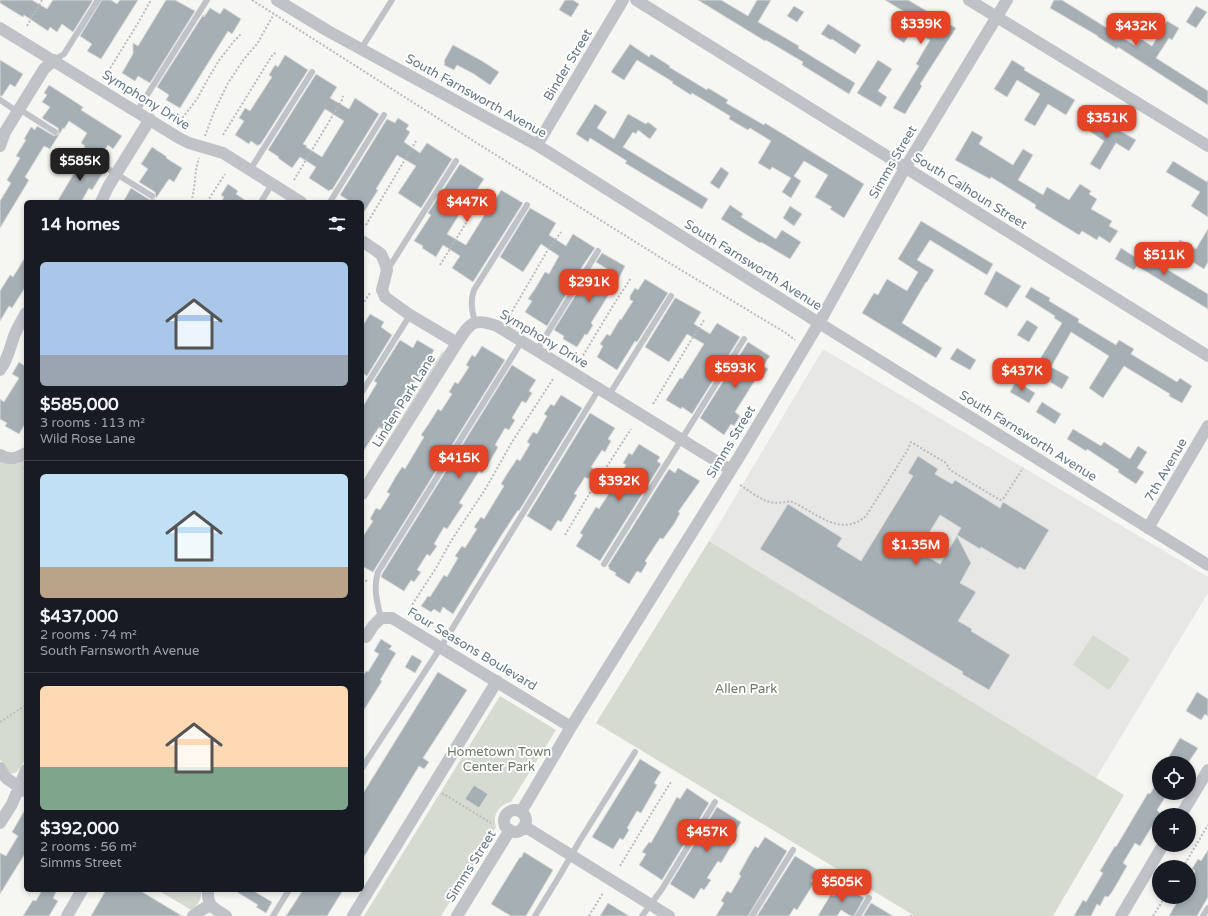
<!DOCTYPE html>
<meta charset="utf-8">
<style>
body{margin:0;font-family:"Varela Round",sans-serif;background:#242831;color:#f1f3f6;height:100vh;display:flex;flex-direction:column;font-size:15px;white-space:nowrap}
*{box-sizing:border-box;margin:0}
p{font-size:13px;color:#9ea1a6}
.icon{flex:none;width:22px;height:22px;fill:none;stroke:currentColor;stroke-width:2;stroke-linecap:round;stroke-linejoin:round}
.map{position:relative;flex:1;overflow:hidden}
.drawer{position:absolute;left:24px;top:200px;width:340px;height:692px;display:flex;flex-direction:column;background:#171b24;border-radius:6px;box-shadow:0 2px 6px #0003}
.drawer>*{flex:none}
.tools{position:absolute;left:1152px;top:756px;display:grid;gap:8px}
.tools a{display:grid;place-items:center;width:44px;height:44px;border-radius:50%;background:#171b24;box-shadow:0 2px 6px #0003;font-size:20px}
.price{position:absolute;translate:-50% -34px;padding:0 9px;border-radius:8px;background:#e44325;color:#fff;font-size:13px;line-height:26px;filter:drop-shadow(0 1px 2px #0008)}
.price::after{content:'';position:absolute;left:50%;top:24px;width:12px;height:9px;margin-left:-6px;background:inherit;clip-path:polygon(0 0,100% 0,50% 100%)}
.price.active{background:#222;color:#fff}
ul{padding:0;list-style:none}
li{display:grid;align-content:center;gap:8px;height:212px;padding:0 16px}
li+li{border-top:1px solid #363941}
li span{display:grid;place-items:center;height:124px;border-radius:6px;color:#555}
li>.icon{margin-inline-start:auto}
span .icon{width:72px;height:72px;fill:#fffc;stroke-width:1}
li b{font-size:17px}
h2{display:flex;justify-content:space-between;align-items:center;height:48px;padding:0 16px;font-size:17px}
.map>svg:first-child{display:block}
.built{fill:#e7e7e6}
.green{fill:#d6dbd2}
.building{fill:#a5afb4;stroke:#d7d7d5;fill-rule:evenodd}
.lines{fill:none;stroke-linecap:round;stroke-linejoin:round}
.path{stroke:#b9bcbe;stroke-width:2;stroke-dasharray:2 2;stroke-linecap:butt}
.lane{stroke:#bfc3c7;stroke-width:6}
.street{stroke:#bfc3c7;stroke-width:12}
.labels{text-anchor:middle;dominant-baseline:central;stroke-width:4;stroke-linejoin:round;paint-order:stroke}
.street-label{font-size:13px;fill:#657884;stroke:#fff}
.park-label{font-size:13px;fill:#6a7b64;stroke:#fff}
</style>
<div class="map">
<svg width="1208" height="916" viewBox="0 0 1208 916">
<rect width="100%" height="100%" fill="#f6f6f2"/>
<path class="built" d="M823 349 1208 577V593L1096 778 709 541Z"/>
<path class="green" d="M442 352H444L443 354 362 487V482Z
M26 460V759L17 772 11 774 5 769 0 759V461C9 466 17 464 26 460Z
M709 541 1124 795 1053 916H913V915L596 723Z
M1093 635 1130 659 1109 690 1073 665Z
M500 696 556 730 511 802C499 804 492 815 496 827L441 916H364Z
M158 890H202C201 898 199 906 191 910Z"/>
<path class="building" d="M0 0H32L47 9 53 0H93L73 32 62 24 57 32 50 27 48 31 24 15 23 17 0 3Z
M102 0H111L117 4 120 0H138L101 59 87 51 92 44 80 36Z
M166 0H175L195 11 150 83 138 76 135 81 122 73 133 54V43L138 46Z
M565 0H573L579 4 571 17 559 10Z
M698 0H721L748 16 757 0H771L758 22 799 46 798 48 855 83 849 94 802 65 803 62 766 40 765 41Z
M885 0H908L956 28 920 84 922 86 905 114 893 108 919 66 916 64 930 40 912 30 904 43 894 36 908 14Z
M1054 0H1062L1065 2 1136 46 1141 39 1152 46 1167 21 1179 28 1172 40 1169 38 1156 58 1208 91V105L1118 47 1117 49 1098 37V36L1050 8Z
M794 6 804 12 797 22 787 16Z
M1196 6 1207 12 1196 28 1186 22Z
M210 8 220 14 224 8 241 19 232 34 228 31 180 108 166 100 169 95 157 87 203 15 204 17Z
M828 24 861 45 855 54 832 39 831 40 821 34Z
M630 44 649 57 651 54 670 66 669 67 707 90 708 88 728 100 726 103 764 125 765 123 864 184 844 218 830 209 832 207 815 197 828 175 804 161 794 176 801 181 791 198 782 192 791 178 772 167 770 170 758 163 771 141 750 128 748 130 729 119 730 116 692 93 691 95 672 83 673 82 637 60 624 80 611 72Z
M453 45 482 61 499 72 490 85 474 74 457 65 454 70 444 65 445 62 444 61Z
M285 55 308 70 260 145 259 144 258 146 251 141 249 144 235 135 244 121 239 118 245 108 250 111 272 77 269 75 275 65 278 67Z
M0 60 23 74 15 87 10 84 2 96H0Z
M878 60 892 69 878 91 887 97 881 107 857 93Z
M1012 60 1025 68 1024 70 1075 100 1066 115 1048 104 1035 126 1024 120 1040 94 1017 80 1007 97 994 89Z
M316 74 337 87 330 98 349 109 355 98 379 114 332 190 331 189 329 191 309 178 316 167 300 157 292 168 278 158 279 157 268 150ZM325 109 344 121 322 157 306 147 307 146 303 144Z
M49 85 83 107 81 110 122 136 113 149 108 145 99 158 86 150H83L85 146 81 143 87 133 69 121 64 129 63 128 50 149 44 146 25 177 29 180 0 228V201L11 183 7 180 20 158 16 156 26 140 24 139 31 127 35 130 37 126 54 136 59 134 58 128 42 118 50 107 42 102 47 95 44 93Z
M595 104 607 112 597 128 614 139 628 114 646 124 648 122 657 129 650 139 638 130 636 134 633 132 623 147 708 199 702 209 653 180 625 163 627 161 590 138 588 142 576 134Z
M1095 112 1110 122 1108 124 1136 140 1129 151 1116 143 1100 170 1090 164 1104 141 1085 128Z
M398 118 409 125 406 129 410 132 404 142 420 153 427 143 452 159 421 208 398 193 416 166 397 155 376 189 378 190 362 215V202H351L340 195 387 119 395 123Z
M972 131 983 137 979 144 1013 165 1023 149 1033 155 1018 180 1043 195 1047 187 1069 200 1080 184 1091 191 1089 194 1097 199 1091 209 1112 221 1109 226 1118 231 1110 243 1099 236 1097 240 1082 231 1079 235 1035 208 1036 205 991 177 990 179 955 160Z
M152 147 167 157 166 158 182 168 174 182 169 179 156 198 155 192 139 182 148 169 141 164Z
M80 155 82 158 94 166 93 168 102 174 92 190 89 188 81 202H57L76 170 72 167Z
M1173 161 1207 182 1208 180V217L1191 206 1200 192 1166 172Z
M460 164 484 179 470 200 469 199 447 234 464 244 466 245 487 211 485 210 491 200 494 202 501 190 523 203 473 282 452 268 460 256 443 245 436 257 422 248 423 246 414 241 431 215 428 213Z
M721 167 729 173 719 189 710 183Z
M228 184 238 191 236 194 248 202H221L224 197 221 195Z
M131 188 150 200 155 199 154 202H123Z
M730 205 743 214 741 217 776 239 782 230 801 242 790 259 761 242 760 243 721 219Z
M790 206 802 214 794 226 783 218Z
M530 208 556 223 549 235 566 246 573 234 595 248 577 274 578 275 547 326 525 312 532 301 528 299 535 289 545 272 549 274 559 256 541 244 523 272 500 257Z
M921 221 993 264 987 275 930 240 917 260 934 270 927 282H926L902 323 942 348 936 358 862 313 874 293 878 295 887 279 907 291 918 272 898 259Z
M1208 229V262L1204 269 1186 258 1185 259 1173 252 1180 240 1196 249Z
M1121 248 1135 257 1138 252 1208 294V309L1137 266 1134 270 1115 259Z
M602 253 625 266 614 288H613L591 323 593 325 587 335 585 334 577 347 563 339 564 336 554 330 585 280 597 287 607 269 596 262Z
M26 256V286L12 308 9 306 0 321V291L10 275 13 277Z
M996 271 1021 286 1007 308 984 294Z
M645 279 668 293 637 342 635 341 617 370 597 357 603 346 600 344 607 334 610 336 620 319 621 320 633 301 630 300V296L635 288 638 290Z
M1031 287 1050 298 1049 301 1079 319 1078 322 1116 345 1119 340 1134 349 1131 354 1177 382 1180 378 1192 386 1182 403 1169 396 1170 394 1124 366 1103 398 1089 388 1109 356 1071 332 1051 367 1069 377 1062 389 1050 382 1051 380 1034 369 1062 323 1054 318 1055 316 1025 297Z
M675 298H676L701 312 694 324 710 334 717 323 740 337 692 414 682 407 681 409 666 400 680 378 682 379 704 344 687 334 669 362 645 347Z
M370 314 384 322 381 327 392 335 367 376 362 373V327Z
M1027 320 1038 327 1029 342 1017 335Z
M400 340 413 348 417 340 434 350 423 370 401 402 403 403 386 431 379 427 362 453V408L377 383 374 381Z
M748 342 770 356 763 366 768 369 761 380 757 377 735 412 740 416 734 426 731 424 724 435 700 418Z
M482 346 505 360 373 572 371 571 362 566V538L373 521 370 519 376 508 380 510 390 494 387 492 395 478 402 467 405 469 424 437 421 435 428 425 438 409 441 411 452 394 449 392 455 382 458 384 469 367 466 365 472 355 475 357Z
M957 348 976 360 970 370 950 359Z
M19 362 26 367V422L19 434 5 426 7 423 0 419V399L4 402 19 378 12 374Z
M512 365 536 380 529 391 532 393 526 403 522 401 512 418 515 420 509 430 505 428 495 445 498 447 489 463 482 473 479 471 459 503 463 505 447 529 444 527 434 544 437 546 430 556 427 554 417 570 421 572 414 582 411 580 404 591 381 577 382 574Z
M1016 381 1035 393 1029 403 1010 392Z
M561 395 582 408 519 511 518 510 499 539 453 614 443 607 440 613 434 609 431 612 421 606 428 596 430 597 444 575 447 577 458 558 455 556 462 546 465 548 477 529 474 527 481 517 484 519 504 486 501 484 507 474 517 459 520 461 530 444 527 442 533 432 537 434 547 416 544 414 551 404 554 406Z
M1042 402 1061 414 1055 424 1036 412Z
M590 413 615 428 608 439 611 441 605 452 602 450 591 467 594 469 588 479 585 477 574 494 577 495 561 522 558 520 551 531 527 516Z
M1073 429 1101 446 1104 442 1130 459 1138 446 1147 452 1137 468 1144 472 1136 484 1118 472 1119 470 1087 449 1086 451 1067 439Z
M639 444 660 457 657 461 661 464 600 561 576 546 583 535 580 533 596 507 599 509 610 492 606 490 612 480 616 482 626 465 623 463 629 453 632 455Z
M918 456 938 469 935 474 952 484 955 480 1000 508 1003 502 1049 530 1025 570 1019 567 1018 569 981 547 980 549 957 535 961 528 940 515 918 551 940 564 957 536 971 563 960 583 976 592 958 621 972 629 971 631 1010 655 989 690 962 674 963 672 760 549 788 504 842 538 837 546 861 561 913 476 908 473Z
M678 468 700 481 678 512 680 513 674 524 663 539 660 538 645 561 647 563 641 573 637 571 629 584 615 575 616 573 609 569V567L608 566 669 469 675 473Z
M381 639 392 646 389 649 396 653 380 680 382 681 362 713V678L366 671 368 672 379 654 374 651Z
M412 655 422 661 415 673 405 667Z
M438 672 467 690 423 758 429 762 424 769 419 766 362 860V795Z
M1197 692 1208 699V716L1205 714 1201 720 1186 711Z
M1180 738 1198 748 1188 763H1165Z
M640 759 661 772 654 783 657 785 641 813 637 811 627 828 629 830 623 840 620 838 613 849 592 837Z
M1159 779V793H1168L1157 810 1160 813 1140 846 1135 843 1123 863 1127 866 1112 892 1108 897 1105 896 1100 906 1097 904 1091 916H1074L1083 900 1086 902 1103 873 1100 871 1115 846 1116 847 1148 793 1150 794Z
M474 785 488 794 479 808 465 799Z
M687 788 709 803 662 880 639 865 646 854 642 852 649 842 651 843 677 797 680 799Z
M717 807 741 822 734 834 737 835 727 853 721 863 718 861 707 878 711 880 704 890 701 888 694 899 670 884Z
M26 808V852L0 894V853L6 856 18 836 12 832Z
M765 837 787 851 748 916H716L724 903 721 901 727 891 731 893 741 876 739 874 749 856 755 846 758 848Z
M1208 850V897L1197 916H1169L1180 897H1189V882L1195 871 1192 869 1198 859 1201 861Z
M524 852 553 870 526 916H511L491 904 520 857 521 858Z
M795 856 818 870 811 881 814 883 797 910 794 908 789 916H757Z
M841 884 864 898 854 916H851L841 910 837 916H818L831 894 834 896Z
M42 890H57L53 898 58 901 49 916H23L33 900 36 901Z
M106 890H139L182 916H91Z
M234 890H252L272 902 266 913 256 907 258 905Z
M303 890H343L327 916H286Z
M608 903 629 916H600Z
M871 903 873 904 893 916H863Z"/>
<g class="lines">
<path class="path" d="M252 0 480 145 666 261 786 333 795 340
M27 26 42 0
M106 75 138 23 151 0
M180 121 197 99 209 77 220 59 235 40 241 34
M223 135 273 54 276 53
M205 136 214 112 228 83 244 59 257 44 274 14
M294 180 342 100 343 96
M191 202C196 187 194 172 199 158
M207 202 225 174
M366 225 416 141
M440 265 466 223 478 203 489 187
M362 305 370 293
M510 315 546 253 561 232
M581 359 614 304 631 278
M653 404C671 376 686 346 705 319
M24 467 26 471
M740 485C759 497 767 507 790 501 815 511 840 539 866 516L907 451 911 442 946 463 950 470 1000 500 1003 499 1005 496 1023 468
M565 535 591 491 631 429
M362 578 368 582
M410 608 436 568 451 541 486 488 512 442 553 379
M0 722 26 705
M442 793 491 823
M620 866C637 838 653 810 671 782
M1183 867 1208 825
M589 916 603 893
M911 916V915
M1153 916 1165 897"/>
<path class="lane" d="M361 49 392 0
M54 60 64 54 98 0
M0 100 18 112
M19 109 55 132
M137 111 207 0
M84 154 152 196
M250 170 312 72
M261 202 272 184
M330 202 384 115
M388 269 456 161
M475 322C472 311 470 301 474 290L527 205
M537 350 598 251
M362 392 410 315
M609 395 671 296
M604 564 744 339
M381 618C377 602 373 588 378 572L522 341
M362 768 441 647 599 389
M273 916 289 890
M535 916 560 875 579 842 635 752
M642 916 662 889 715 802
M752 916 793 850
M858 916 869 898
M1203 916 1208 908"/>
<path class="street" d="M277 0 328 31 537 145 819 323 1208 565
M636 0 1208 356
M969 0 1208 146
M0 28 179 138 189 143 223 153 301 202
M537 145 623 0
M0 146 5 132 44 69 54 60
M101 202 108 187 150 119
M362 241 381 254 385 263 387 270 382 290 385 297 410 315 457 343C470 323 473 317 497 326L731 470
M0 370C8 359 10 348 14 336 17 328 22 320 26 313
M0 455C10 461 17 458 26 453
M362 494 457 343
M1148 528 1208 426
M362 635 366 637 373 626 381 618H392L571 727
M0 768 6 778 25 791
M504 821a11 11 0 1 1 22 0a11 11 0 1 1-22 0Z
M521 812 571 727 739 457 819 323 905 168 1007 0
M1181 815 1208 770
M0 823 12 804 26 770
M524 826 669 916
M208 890C207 906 213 908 226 916
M67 916 82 890
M193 916 200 911 210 905
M353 916 497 681
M457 916 510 830
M1121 916 1163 845"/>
</g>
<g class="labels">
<g class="street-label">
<text transform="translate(568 65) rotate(-59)">Binder Street</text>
<text transform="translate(476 96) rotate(29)">South Farnsworth Avenue</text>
<text transform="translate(146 100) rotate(32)">Symphony Drive</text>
<text transform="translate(893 162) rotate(-60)">Simms Street</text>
<text transform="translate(970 191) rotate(32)">South Calhoun Street</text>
<text transform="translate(753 265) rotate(32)">South Farnsworth Avenue</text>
<text transform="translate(544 339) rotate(31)">Symphony Drive</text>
<text transform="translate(404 401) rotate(-58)">Linden Park Lane</text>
<text transform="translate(1028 436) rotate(32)">South Farnsworth Avenue</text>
<text transform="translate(731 442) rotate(-59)">Simms Street</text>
<text transform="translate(1166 470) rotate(-60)">7th Avenue</text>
<text transform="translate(472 649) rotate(31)">Four Seasons Boulevard</text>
<text transform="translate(471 866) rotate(-58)">Simms Street</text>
</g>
<g class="park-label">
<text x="746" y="689">Allen Park</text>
<text x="499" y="752">Hometown Town<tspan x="499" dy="15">Center Park</tspan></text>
</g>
</g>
</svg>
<div class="tools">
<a><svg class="icon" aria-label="locate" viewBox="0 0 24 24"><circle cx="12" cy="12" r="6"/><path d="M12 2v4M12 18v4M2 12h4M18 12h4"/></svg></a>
<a>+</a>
<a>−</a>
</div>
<b class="price" style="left:921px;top:45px">$339K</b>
<b class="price" style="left:1136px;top:47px">$432K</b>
<b class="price" style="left:1107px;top:139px">$351K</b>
<b class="price active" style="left:80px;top:182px">$585K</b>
<b class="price" style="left:467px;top:223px">$447K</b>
<b class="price" style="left:1164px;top:276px">$511K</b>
<b class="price" style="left:589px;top:303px">$291K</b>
<b class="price" style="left:735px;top:389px">$593K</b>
<b class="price" style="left:1022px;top:392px">$437K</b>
<b class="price" style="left:459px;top:479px">$415K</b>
<b class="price" style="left:619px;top:502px">$392K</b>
<b class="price" style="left:916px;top:566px">$1.35M</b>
<b class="price" style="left:707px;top:853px">$457K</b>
<b class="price" style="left:842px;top:903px">$505K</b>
<section class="drawer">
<h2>14 homes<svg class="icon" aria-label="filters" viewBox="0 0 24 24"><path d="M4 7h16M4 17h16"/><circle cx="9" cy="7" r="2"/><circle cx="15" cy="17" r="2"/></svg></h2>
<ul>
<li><span style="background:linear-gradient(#a9c7e8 75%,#9aa5b1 0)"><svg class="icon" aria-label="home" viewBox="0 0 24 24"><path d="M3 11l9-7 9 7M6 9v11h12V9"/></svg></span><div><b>$585,000</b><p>3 rooms · 113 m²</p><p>Wild Rose Lane</p></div></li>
<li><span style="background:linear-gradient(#bfe0f5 75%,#b9a48a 0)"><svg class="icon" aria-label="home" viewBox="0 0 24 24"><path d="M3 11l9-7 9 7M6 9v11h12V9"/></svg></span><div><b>$437,000</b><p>2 rooms · 74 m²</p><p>South Farnsworth Avenue</p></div></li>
<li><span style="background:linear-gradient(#ffd9b3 65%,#7fa58c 0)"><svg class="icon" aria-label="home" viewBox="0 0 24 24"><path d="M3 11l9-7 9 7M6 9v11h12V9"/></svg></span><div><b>$392,000</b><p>2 rooms · 56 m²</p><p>Simms Street</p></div></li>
</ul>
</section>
</div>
